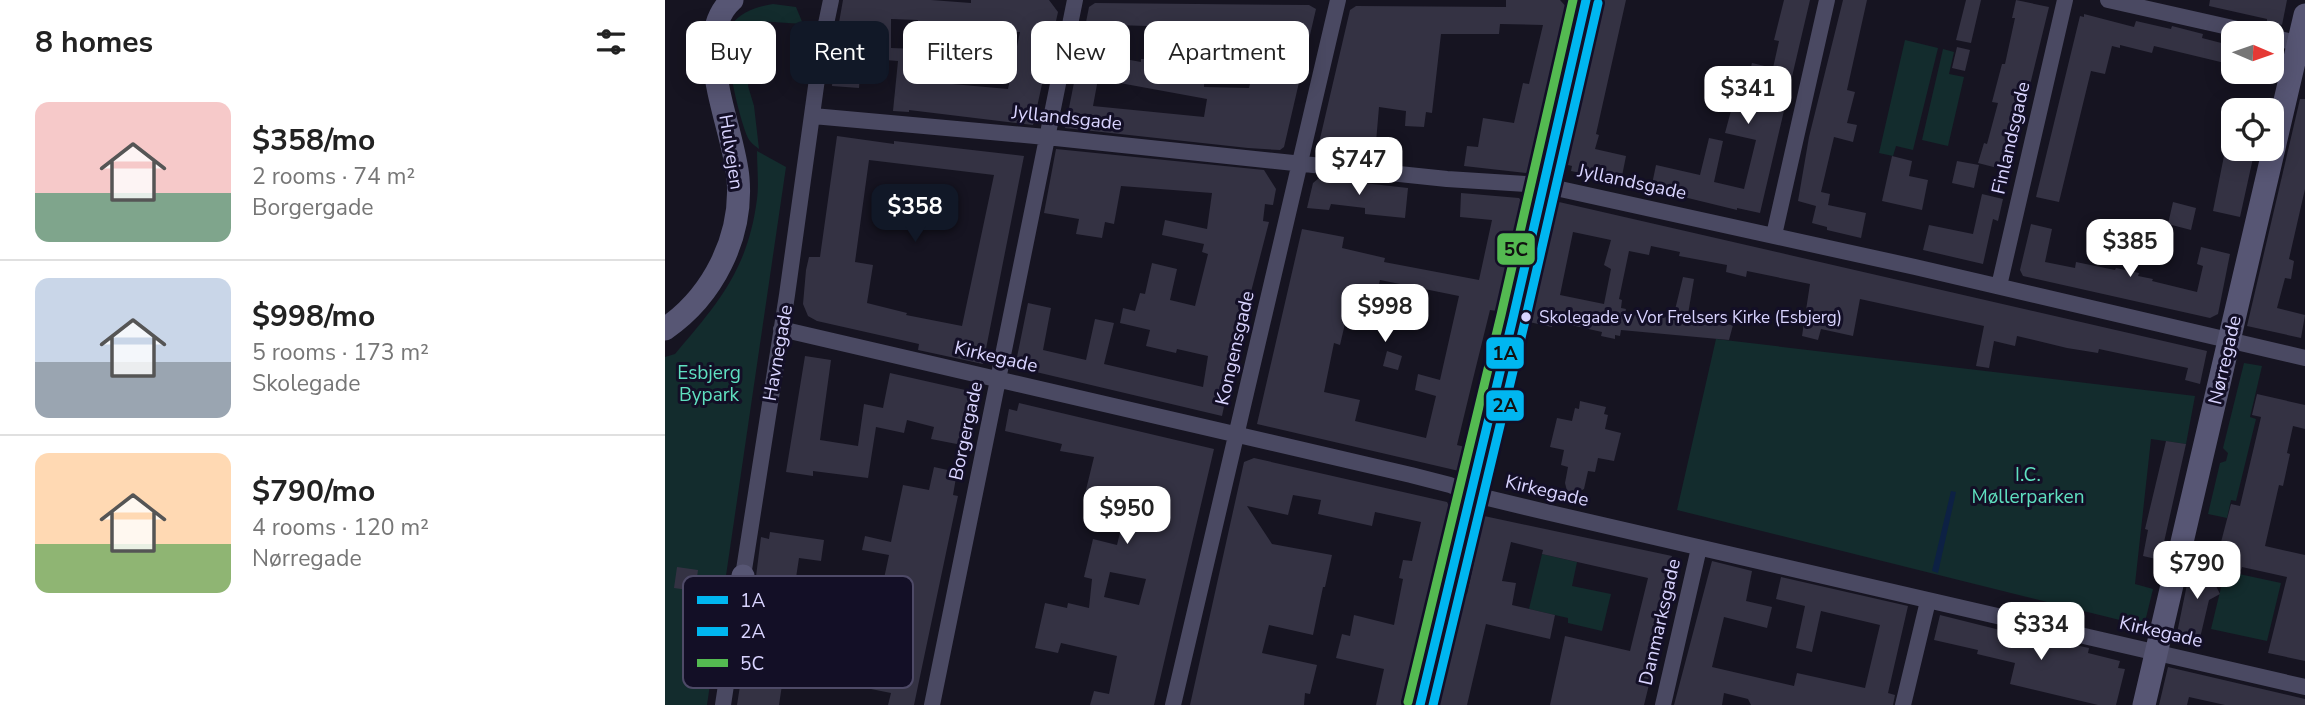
<!DOCTYPE html>
<meta charset="utf-8">
<style>
body{margin:0;font-family:"Nunito Sans",sans-serif;background:#f6f6f6;color:#222;height:100vh;display:flex;flex-direction:column;font-size:26px;white-space:nowrap}
*{box-sizing:border-box;margin:0}
p{font-size:23px;color:#767676}
.icon{flex:none;width:38px;height:38px;fill:none;stroke:currentColor;stroke-width:2;stroke-linecap:round;stroke-linejoin:round}
.map{position:relative;flex:1;overflow:hidden}
.drawer{display:flex;flex-direction:column;background:#fff;width:665px}
.drawer>*{flex:none}
.guide{position:absolute;left:21px;top:21px;width:665px;height:63px;display:flex;gap:14px}
.needle{width:46px;rotate:92deg}
.controls{position:absolute;left:1556px;top:21px;display:grid;gap:14px}
.controls a{display:grid;place-items:center;width:63px;height:63px;border-radius:14px;background:#fff;box-shadow:0 4px 18px #0003;font-size:35px}
.price{position:absolute;translate:-50% -60px;padding:0 16px;border-radius:14px;background:#fff;color:#222;font-size:23px;line-height:46px;filter:drop-shadow(0 2px 4px #0008)}
.price::after{content:'';position:absolute;left:50%;top:42px;width:21px;height:16px;margin-left:-10px;background:inherit;clip-path:polygon(0 0,100% 0,50% 100%)}
.price.current{background:#111827;color:#fff}
ul{padding:0;list-style:none}
li{display:flex;align-items:center;gap:21px;height:175px;padding:0 35px}
li+li{border-top:2px solid #e0e0e0}
li span{display:grid;place-items:center;flex:none;width:196px;height:140px;border-radius:14px;color:#555}
li>.icon{margin-inline-start:auto}
span .icon{width:84px;height:84px;fill:#fffc;stroke-width:1}
li b{font-size:30px}
h2{display:flex;justify-content:space-between;align-items:center;height:84px;padding:0 35px;font-size:30px}
.pill{padding:0 24px;border-radius:14px;background:#fff;box-shadow:0 4px 18px #0003;font-size:24px;line-height:63px}
.pill.current{background:#111827;color:#fff}
main{display:flex;flex:1;min-height:0}
.map>svg:first-child{display:block}
.green{fill:#132c2d}
.water{fill:#0d2144}
.building{fill:#343243;fill-rule:evenodd}
.lines{fill:none;stroke-linecap:round;stroke-linejoin:round}
.street{stroke:#4a4962;stroke-width:16}
.secondary{stroke:#575674;stroke-width:23}
.bus-1-casing{stroke:#130f26;stroke-width:14}
.bus-2-casing{stroke:#130f26;stroke-width:14}
.bus-3-casing{stroke:#130f26;stroke-width:14}
.bus-1{stroke:#00b6f0;stroke-width:9}
.bus-2{stroke:#00b6f0;stroke-width:9}
.bus-3{stroke:#54ba51;stroke-width:9}
.bus-dot{fill:#d9d4ff;stroke:#130f26;stroke-width:2.5}
.labels{text-anchor:middle;dominant-baseline:central;stroke-width:6;stroke-linejoin:round;paint-order:stroke}
.bus-label{font-size:17px;fill:#d9d4ff;stroke:#130f26;text-anchor:start}
.street-label{font-size:19px;fill:#d9d4ff;stroke:#130f26}
.park-label{font-size:19px;fill:#5fe0c0;stroke:#130f26}
.key{fill:#130f26;stroke:#4e4a67;stroke-width:2}
.key-label{font-size:19px;fill:#d9d4ff}
.line-badge{stroke:#130f26;stroke-width:2.5}
.pale-badge-label{font-size:19px;text-anchor:middle;font-weight:bold;fill:#111}
</style>
<main>
<section class="drawer">
<h2>8 homes<svg class="icon" aria-label="filters" viewBox="0 0 24 24"><path d="M4 7h16M4 17h16"/><circle cx="9" cy="7" r="2"/><circle cx="15" cy="17" r="2"/></svg></h2>
<ul>
<li><span style="background:linear-gradient(#f6c9c9 65%,#7fa58c 0)"><svg class="icon" aria-label="home" viewBox="0 0 24 24"><path d="M3 11l9-7 9 7M6 9v11h12V9"/></svg></span><div><b>$358/mo</b><p>2 rooms · 74 m²</p><p>Borgergade</p></div></li>
<li><span style="background:linear-gradient(#c9d6e8 60%,#9aa5b1 0)"><svg class="icon" aria-label="home" viewBox="0 0 24 24"><path d="M3 11l9-7 9 7M6 9v11h12V9"/></svg></span><div><b>$998/mo</b><p>5 rooms · 173 m²</p><p>Skolegade</p></div></li>
<li><span style="background:linear-gradient(#ffd9b3 65%,#8fb573 0)"><svg class="icon" aria-label="home" viewBox="0 0 24 24"><path d="M3 11l9-7 9 7M6 9v11h12V9"/></svg></span><div><b>$790/mo</b><p>4 rooms · 120 m²</p><p>Nørregade</p></div></li>
</ul>
</section>
<div class="map">
<svg width="1640" height="705" viewBox="0 0 1640 705">
<rect width="100%" height="100%" fill="#161421"/>
<path class="green" d="M108 4 131 7 138 24 92 21 83 86 89 106 94 149C90 146 85 142 83 138 74 118 56 44 66 26 74 12 94 6 108 4Z
M1240 40 1273 48 1248 150 1231 146 1228 156 1214 153Z
M1278 49 1289 52 1284 74 1299 77 1283 146 1257 140Z
M92 151 121 167 42 705H0V357L10 354C54 302 83 269 92 199 94 184 92 166 92 151Z
M1051 339 1530 396 1521 444 1486 439 1470 584 1488 589 1479 626 1012 510Z
M1579 363 1597 366 1585 417 1591 419 1571 501 1566 500 1562 518 1543 514 1555 463 1561 461 1563 453 1558 448Z
M877 554 912 562 907 586 946 594 937 631 903 623V618L864 609Z
M1560 571 1616 583 1602 641 1546 629Z"/>
<path class="water" d="M1286 491 1291 492 1273 573 1267 571Z"/>
<path class="building" d="M178 0H266L306 3V0H384L393 12 368 125 244 110V112L228 111 233 61 196 58 194 88 167 86 170 45ZM226 19 253 20 252 49 226 48ZM297 31 355 32 343 89 265 82 268 49 297 50Z
M841 0H895L904 10 887 87H884L867 170 861 173 799 166 802 146 813 147 818 118 849 123 858 83 864 84 878 25 835 24 834 34H776L767 113 761 112 759 127 740 126 741 111 714 107 710 154 660 150 654 143 685 10 691 6 841 7Z
M936 0H961L931 134 934 135 930 149 961 156 956 181 906 171 907 166 899 164Z
M1119 0H1145L1095 213 1072 208V210L986 189 991 165 1035 175 1044 138 1058 141 1049 182 1079 189 1091 140 1060 133 1067 107 1075 109 1087 63 1108 68 1114 41 1109 40Z
M1178 0H1202L1182 90 1190 92 1182 123 1192 125 1188 142 1169 137 1156 192 1165 194 1163 205 1201 213 1196 238 1162 230V227L1147 223 1151 206 1133 201 1144 137Z
M1301 0H1316L1306 43 1291 40Z
M1351 0 1384 7 1344 171 1313 163 1319 143 1322 144 1333 103 1327 102 1337 64H1340L1350 18H1347Z
M1545 0H1622L1617 25 1602 21V19L1544 6Z
M430 3 644 5 651 9 619 147 615 150 583 148 400 128 424 7ZM449 25 583 29 575 55 591 58 584 88 539 87 540 61 476 59V62L444 56ZM433 79 542 99 539 117 428 106Z
M1419 14 1469 27 1471 21 1506 29 1507 26 1538 34 1537 38 1568 46 1564 64 1489 46 1487 53 1455 45V48L1447 46 1440 74 1426 71 1394 202 1371 197 1415 16 1419 17Z
M1292 47 1305 50 1300 71 1287 68Z
M1635 99H1640V189L1624 259 1629 261 1626 279 1620 278 1612 308 1640 315 1636 338 1582 326Z
M172 136 229 144V141L359 156 318 364 253 350 254 344 152 321 143 316 138 304 141 270 144 257H155ZM204 160 329 175 297 326 241 315 242 313 202 303 208 265 190 262Z
M391 149 599 170 611 189 608 205 600 204 598 221 604 222 571 350 557 416 350 367 363 303 386 308 378 350 421 360 430 319 449 323 439 364 538 387 543 356 512 349 511 353 481 346 485 330 455 323 458 308 470 311 475 293 480 294 487 263 512 269 505 300 530 306 543 254 537 252 539 244 497 235 500 220 542 229 547 193 456 186 449 224 440 222 437 238 411 234 414 219 379 213Z
M1563 149H1590L1575 217 1548 211 1559 156H1561Z
M1227 156 1247 161 1244 176 1263 180 1257 210 1217 201Z
M1292 161 1314 165 1309 188 1287 183Z
M654 178 743 188 740 218 700 214V208L666 204 664 210 642 208 648 183Z
M796 193 854 198 859 204 832 311 825 310 807 383 792 445 800 447 794 471 592 424 637 229 679 237 677 248 720 258 719 262 814 280 827 220 795 217ZM715 280 794 296 775 380 753 374 750 390 771 396 761 438 690 421 695 400 659 392 669 343 675 345 682 315 697 319 700 303 711 296Z
M1317 194 1338 199 1333 221 1328 219 1318 264 1258 250 1264 225 1308 234Z
M894 202 1542 351 1535 384 1520 380 1523 368 1434 349 1433 353 1402 348 1352 336 1350 346 1329 341 1324 368 1311 366 1319 326 1195 299 1188 336 1156 329 1153 340 1137 336 1145 284 1082 271 1081 277 1061 272 1062 265 1014 256 1015 252 986 246 984 255 964 251 954 299 957 300 956 308 961 309 960 313 1008 318 1018 277 1029 279 1022 320 1068 325 1064 340 956 330 955 336 950 335V339L936 336 937 332 888 321 887 327 864 322 889 205ZM908 232 946 240 939 265 946 269 939 304 895 295Z
M1508 202 1531 208 1526 230 1503 224Z
M1366 224 1387 229 1380 262 1410 268 1411 262 1450 270 1451 268 1474 273 1473 276 1488 279 1487 281 1532 292 1538 266 1532 264 1536 247 1565 254 1553 314 1545 318 1358 276 1355 270Z
M722 351 737 356 733 370 718 366Z
M140 356 166 360 155 440 193 446 199 404 218 408 225 373 309 392 313 397 302 446 266 439 269 427 242 420 239 433 211 427 203 478 148 471V476L121 472Z
M1592 394 1640 405V429L1628 426 1622 453 1625 454 1618 486 1614 485 1600 546 1640 555V661L1603 653 1622 577 1577 567 1576 570 1550 565 1566 504 1575 506 1596 417 1587 415Z
M915 401 941 407 939 414 943 415 940 429 956 433 949 461 933 458 930 472 923 471 919 489 909 494 902 491 900 483 903 467 896 465 899 450 885 447 892 418 907 421 910 408 914 409Z
M354 403 549 449 489 705H425L429 691 444 694 452 656 396 643 393 653 370 648 380 603 402 608 403 603 424 608 427 579 419 577 428 539 452 545 461 508 419 498 429 457 395 451 397 444 340 431 344 409 352 411ZM445 572 481 579 474 605 439 597Z
M1501 441 1521 444 1495 560 1478 556 1483 530 1480 529Z
M589 458 782 502 785 508 774 561H772L739 705H711L719 669 671 658 677 634 685 636 689 615 729 625 738 579 734 578 738 560 747 561 756 522 710 512 707 526 653 514 656 500 628 495 623 515 582 506 607 544 667 555 660 587H658L648 635 604 625 597 653 652 665 645 694 640 693 639 705H525L579 462Z
M269 467 292 472 288 495 293 496 249 705H223L226 693 196 687 224 555 197 550 200 536 226 542 238 485 264 490Z
M819 516 1007 556 1004 566 1013 567 979 705H885L900 636 965 651 983 578 877 554 878 550 846 542 837 581 851 583 847 605 890 615 885 639 821 624 802 705H771L798 593 802 594Z
M105 532 159 540 156 561 134 558 129 591 121 590 119 604 88 600 96 537 104 539Z
M1047 561 1087 571 1081 601 1107 607 1102 628 1059 617 1047 667 1129 686 1132 673 1200 688 1215 625 1156 611 1147 652 1131 648 1140 606 1111 599 1116 577 1243 606 1223 693 1230 695 1228 705H1086L1083 699 1059 693 1057 705H1009Z
M1526 565 1542 568 1555 594 1544 600 1535 638 1512 633Z
M12 567 33 570 30 591 9 588Z
M1275 615 1395 645 1396 642 1424 648 1423 653 1455 661 1453 668 1460 669 1451 705H1433L1345 684 1350 663 1312 654 1313 650 1269 640Z
M79 660 106 664 103 683 117 685 114 705H72Z
M1503 667 1640 699V705H1560L1524 697 1522 705H1494Z"/>
<g class="lines">
<path class="street" d="M1443 0 1590 33
M1606 37 1640 45
M148 116 381 137 782 179 877 185 1250 267 1640 358
M1109 235 1162 0
M1334 286 1400 0
M116 329 746 475 785 485 806 494 881 512 1640 687
M78 576 122 295 157 43 166 0
M58 705 74 599
M267 705 410 0
M508 705 673 0
M998 705 1034 548
M1238 705 1263 601"/>
<path class="secondary" d="M0 329C48 296 78 237 73 178 69 128 24 38 67 0
M74 599 78 576
M755 705 848 318 921 0
M1479 705 1640 15"/>
<g class="bus-1-casing">
<path id="bus-1" d="M755 705 848 318 921 0"/>
</g>
<g class="bus-2-casing">
<path id="bus-2" d="M768 705 860 321 933 3"/>
</g>
<g class="bus-3-casing">
<path id="bus-3" d="M743 702 836 315 908 0"/>
</g>
<use href="#bus-1" class="bus-1"/>
<use href="#bus-2" class="bus-2"/>
<use href="#bus-3" class="bus-3"/>
</g>
<circle class="bus-dot" cx="861" cy="317" r="6"/>
<g class="labels">
<g class="bus-label">
<text x="874" y="317">Skolegade v Vor Frelsers Kirke (Esbjerg)</text>
</g>
<g class="street-label">
<text transform="translate(402 118) rotate(6)">Jyllandsgade</text>
<text transform="translate(1346 138) rotate(-77)">Finlandsgade</text>
<text transform="translate(66 152) rotate(81)">Hulvejen</text>
<text transform="translate(967 182) rotate(12)">Jyllandsgade</text>
<text transform="translate(570 348) rotate(-77)">Kongensgade</text>
<text transform="translate(113 353) rotate(-80)">Havnegade</text>
<text transform="translate(331 357) rotate(13)">Kirkegade</text>
<text transform="translate(1560 360) rotate(-77)">Nørregade</text>
<text transform="translate(301 431) rotate(-78)">Borgergade</text>
<text transform="translate(882 491) rotate(13)">Kirkegade</text>
<text transform="translate(995 622) rotate(-77)">Danmarksgade</text>
<text transform="translate(1496 632) rotate(13)">Kirkegade</text>
</g>
<g class="park-label">
<text x="44" y="373">Esbjerg<tspan x="44" dy="22">Bypark</tspan></text>
<text x="1363" y="475">I.C.<tspan x="1363" dy="22">Møllerparken</tspan></text>
</g>
</g>
<rect x="18" y="576" width="230" height="112" rx="10" class="key"/>
<rect x="32" y="596" width="31" height="8" fill="#00b6f0"/>
<rect x="32" y="627" width="31" height="9" fill="#00b6f0"/>
<rect x="32" y="659" width="31" height="8" fill="#54ba51"/>
<g class="key-label">
<text x="75" y="607">1A</text>
<text x="75" y="638">2A</text>
<text x="75" y="670">5C</text>
</g>
<g class="line-badge">
<rect x="831" y="232" width="40" height="34" rx="7" fill="#54ba51"/>
<rect x="820" y="336" width="40" height="34" rx="7" fill="#00b6f0"/>
<rect x="820" y="389" width="40" height="33" rx="7" fill="#00b6f0"/>
</g>
<g class="pale-badge-label">
<text x="851" y="256">5C</text>
<text x="840" y="360">1A</text>
<text x="840" y="412">2A</text>
</g>
</svg>
<div class="controls">
<a><svg class="needle" viewBox="-14 -14 28 28"><path d="M0-13l5 13h-10z" fill="#e53935"/><path d="M0 13l5-13h-10z" fill="#767676"/></svg></a>
<a><svg class="icon" aria-label="locate" viewBox="0 0 24 24"><circle cx="12" cy="12" r="6"/><path d="M12 2v4M12 18v4M2 12h4M18 12h4"/></svg></a>
</div>
<b class="price" style="left:1083px;top:126px">$341</b>
<b class="price" style="left:694px;top:197px">$747</b>
<b class="price current" style="left:250px;top:244px">$358</b>
<b class="price" style="left:1465px;top:279px">$385</b>
<b class="price" style="left:720px;top:344px">$998</b>
<b class="price" style="left:462px;top:546px">$950</b>
<b class="price" style="left:1532px;top:601px">$790</b>
<b class="price" style="left:1376px;top:662px">$334</b>
<div class="guide">
<a class="pill">Buy</a>
<a class="pill current">Rent</a>
<a class="pill">Filters</a>
<a class="pill">New</a>
<a class="pill">Apartment</a>
</div>
</div>
</main>
